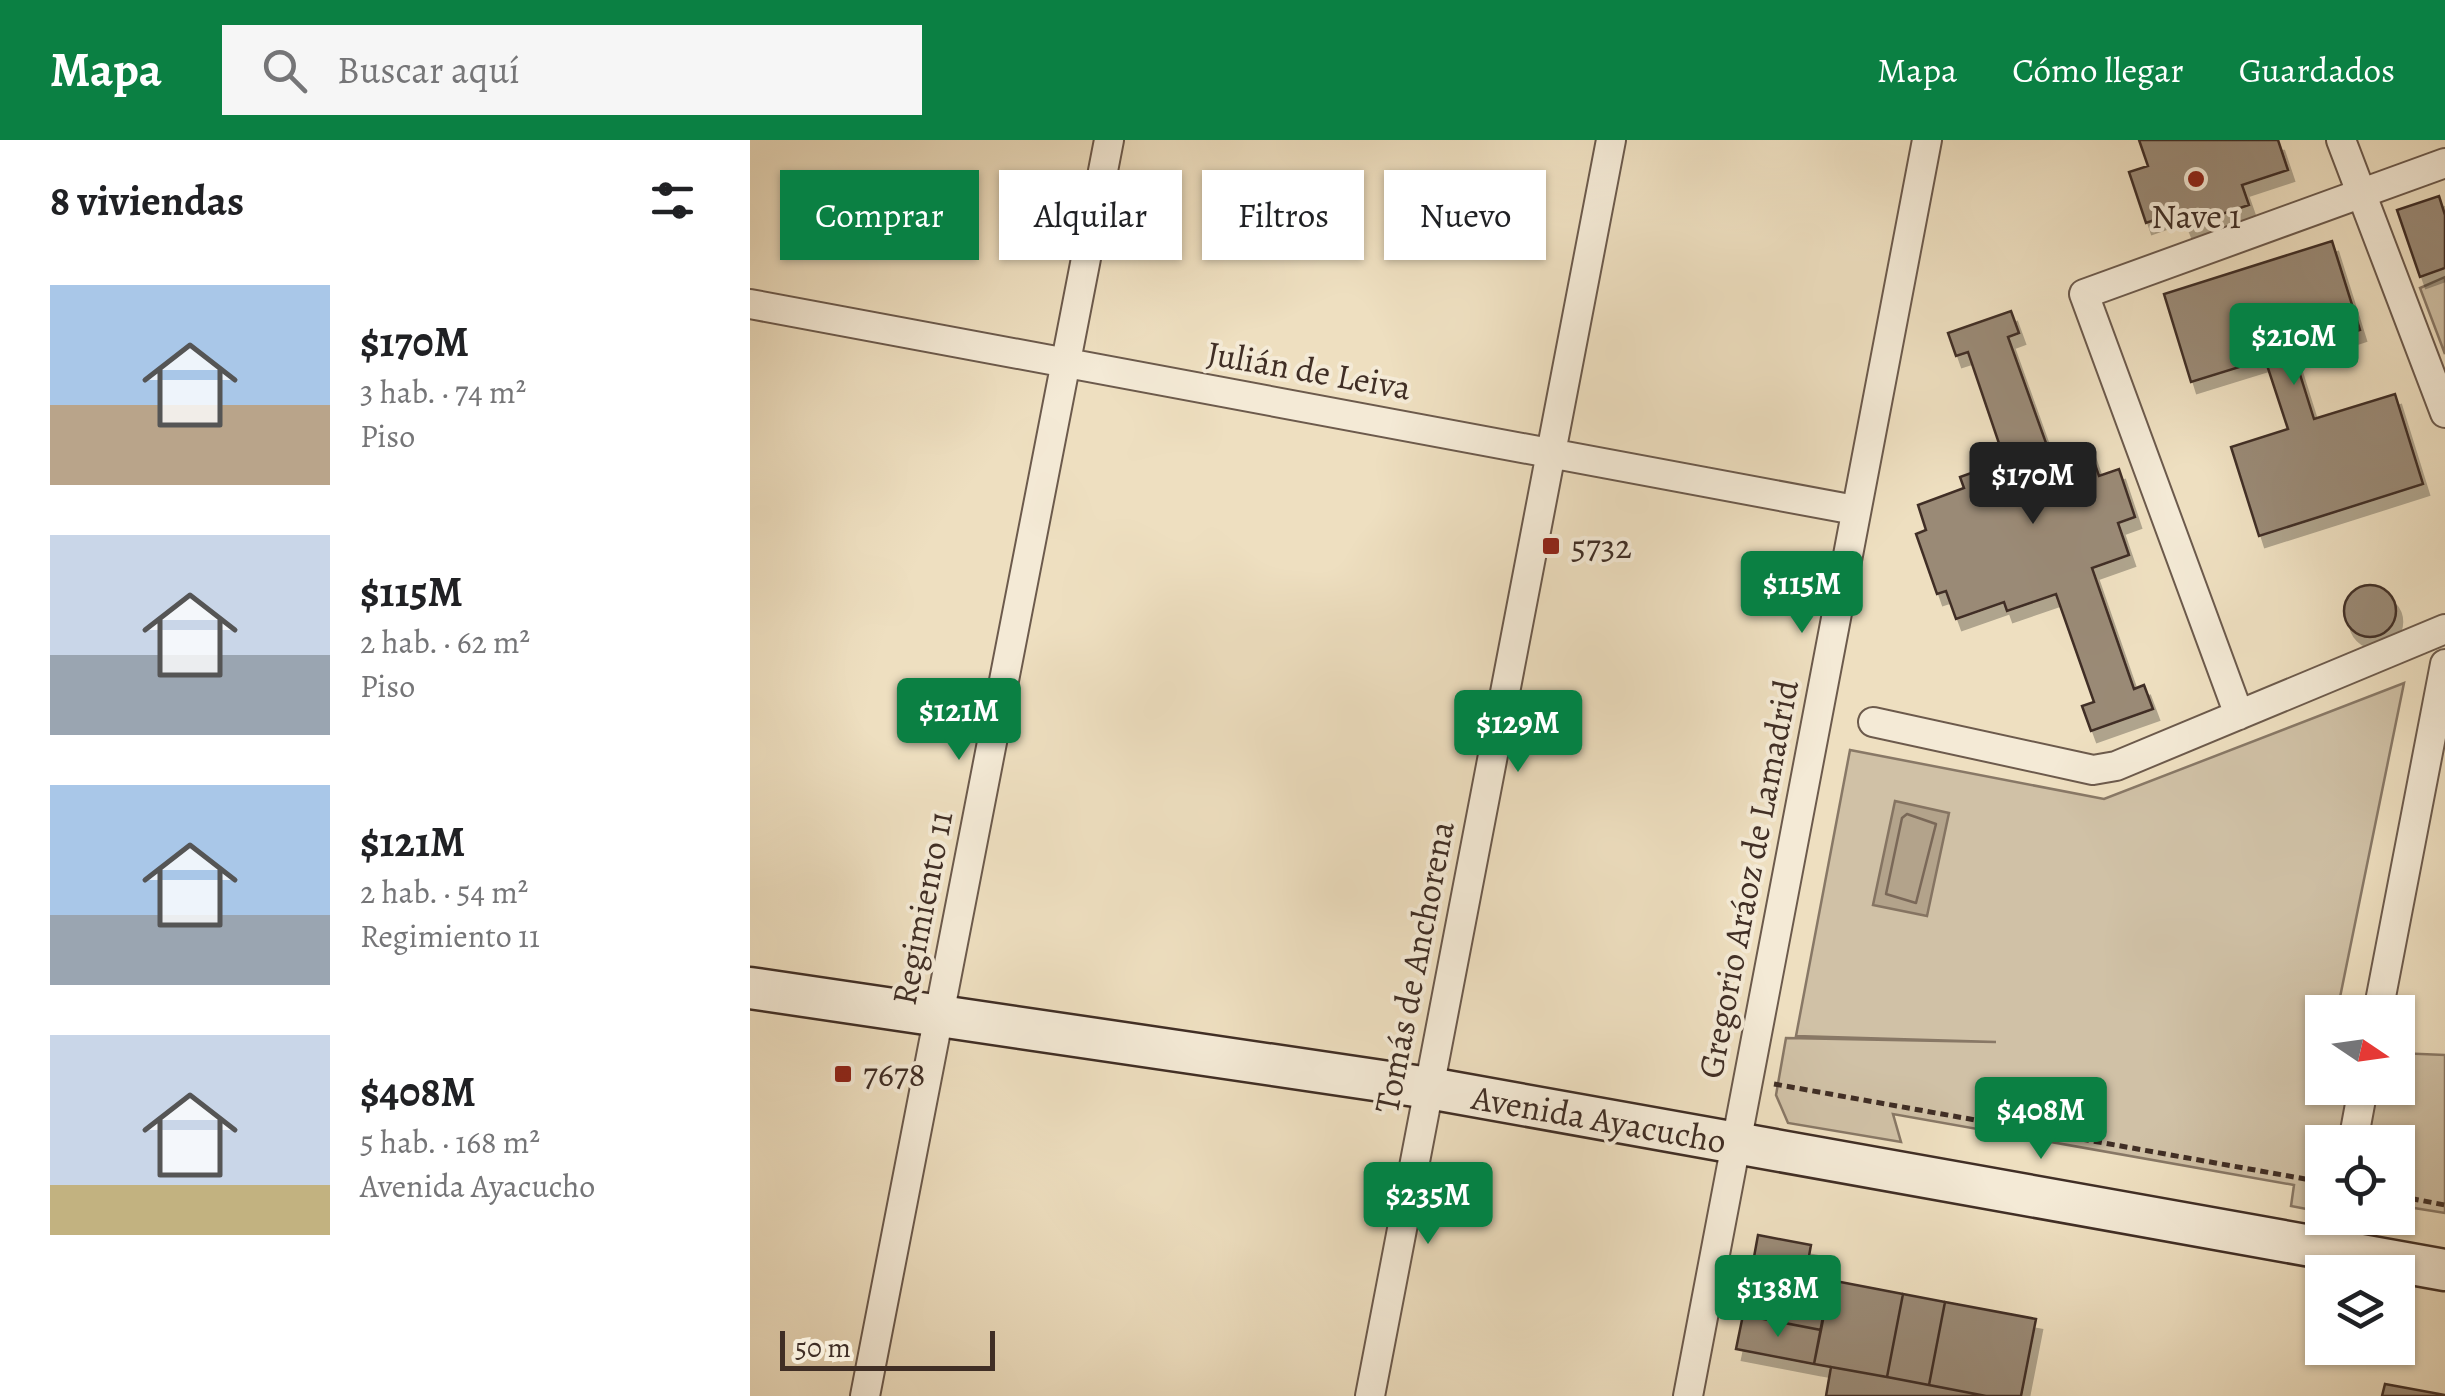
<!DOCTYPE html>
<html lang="es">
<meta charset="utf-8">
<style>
body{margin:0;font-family:Alegreya,serif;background:#f6f6f6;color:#202124;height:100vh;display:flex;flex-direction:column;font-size:38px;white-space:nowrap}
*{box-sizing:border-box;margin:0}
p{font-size:32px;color:#757577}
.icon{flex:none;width:55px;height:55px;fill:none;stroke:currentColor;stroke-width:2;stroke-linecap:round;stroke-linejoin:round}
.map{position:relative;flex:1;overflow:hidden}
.panel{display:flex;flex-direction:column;background:#fff;width:750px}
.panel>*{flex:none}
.top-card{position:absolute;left:30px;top:30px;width:950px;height:90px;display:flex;gap:20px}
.needle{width:65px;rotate:103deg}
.controls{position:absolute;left:1555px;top:855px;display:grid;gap:20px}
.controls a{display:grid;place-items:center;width:110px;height:110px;border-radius:0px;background:#fff;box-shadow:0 2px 8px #0004;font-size:50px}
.scale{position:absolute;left:30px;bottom:25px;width:215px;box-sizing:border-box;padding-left:10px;border:5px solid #402e25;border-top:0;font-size:28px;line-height:35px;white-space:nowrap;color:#402e25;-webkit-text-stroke:8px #f4ead6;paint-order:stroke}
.price{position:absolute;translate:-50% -85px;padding:0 22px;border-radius:10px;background:#0b8043;color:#fff;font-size:32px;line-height:65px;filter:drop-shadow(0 2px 5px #0008)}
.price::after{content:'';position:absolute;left:50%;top:60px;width:30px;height:22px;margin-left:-15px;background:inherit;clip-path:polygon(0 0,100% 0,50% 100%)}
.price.selected{background:#222;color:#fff}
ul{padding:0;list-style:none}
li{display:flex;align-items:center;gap:30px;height:250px;padding:0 50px}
li span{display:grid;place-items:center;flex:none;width:280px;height:200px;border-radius:0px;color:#555}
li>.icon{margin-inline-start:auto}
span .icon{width:120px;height:120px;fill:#fffc;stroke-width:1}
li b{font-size:42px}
h2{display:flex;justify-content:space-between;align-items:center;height:120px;padding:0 50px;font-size:42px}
.chip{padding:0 35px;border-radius:0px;background:#fff;box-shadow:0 2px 8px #0004;font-size:35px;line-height:90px}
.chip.selected{background:#0b8043;color:#fff}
header{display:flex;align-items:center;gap:60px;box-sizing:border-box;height:140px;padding:0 50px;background:#0b8043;color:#fff}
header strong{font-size:48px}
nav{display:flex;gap:55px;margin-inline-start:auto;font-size:35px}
.search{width:700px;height:90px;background:#f6f6f6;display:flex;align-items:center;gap:25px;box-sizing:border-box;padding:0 35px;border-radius:0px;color:#757577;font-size:38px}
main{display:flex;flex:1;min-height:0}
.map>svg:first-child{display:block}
.green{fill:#d0c1a6;stroke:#887866;stroke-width:2.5}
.water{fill:#b3a38b;stroke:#857462;stroke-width:2.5}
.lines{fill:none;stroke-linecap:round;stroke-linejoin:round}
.shore{stroke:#7a6858;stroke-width:2.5}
.building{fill:#9a8a76;stroke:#402e25;stroke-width:2.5;filter:url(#shadow)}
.minor-casing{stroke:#6c5a4c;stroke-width:32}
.secondary-casing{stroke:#402e25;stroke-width:45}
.path{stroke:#402e25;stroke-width:5;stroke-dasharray:8 5;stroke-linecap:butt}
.minor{stroke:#f4ead6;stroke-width:28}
.secondary{stroke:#f4ead6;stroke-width:40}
.poi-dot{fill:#8f2418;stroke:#f4ead6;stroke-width:4}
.labels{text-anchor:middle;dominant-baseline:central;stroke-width:8;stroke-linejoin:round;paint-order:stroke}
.poi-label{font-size:35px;fill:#402e25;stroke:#f4ead6;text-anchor:start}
.street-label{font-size:35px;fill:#402e25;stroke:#f4ead6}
</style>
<header>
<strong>Mapa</strong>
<div class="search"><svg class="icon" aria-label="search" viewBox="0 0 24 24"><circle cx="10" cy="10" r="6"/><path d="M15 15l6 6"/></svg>Buscar aquí</div>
<nav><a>Mapa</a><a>Cómo llegar</a><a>Guardados</a></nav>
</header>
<main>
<section class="panel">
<h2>8 viviendas<svg class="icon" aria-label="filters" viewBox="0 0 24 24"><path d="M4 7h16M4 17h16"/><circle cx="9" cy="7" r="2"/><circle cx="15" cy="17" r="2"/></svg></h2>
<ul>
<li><span style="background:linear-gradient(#a9c7e8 60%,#b9a48a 0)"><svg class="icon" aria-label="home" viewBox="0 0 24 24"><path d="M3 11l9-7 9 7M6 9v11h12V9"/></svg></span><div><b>$170M</b><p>3 hab. · 74 m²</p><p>Piso</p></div></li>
<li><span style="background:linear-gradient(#c9d6e8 60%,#9aa5b1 0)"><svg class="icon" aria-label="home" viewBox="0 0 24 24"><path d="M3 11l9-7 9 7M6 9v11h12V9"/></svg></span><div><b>$115M</b><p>2 hab. · 62 m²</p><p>Piso</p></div></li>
<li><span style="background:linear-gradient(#a9c7e8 65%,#9aa5b1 0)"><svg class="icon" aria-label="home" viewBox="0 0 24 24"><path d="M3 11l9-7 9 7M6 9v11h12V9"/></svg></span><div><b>$121M</b><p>2 hab. · 54 m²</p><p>Regimiento 11</p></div></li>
<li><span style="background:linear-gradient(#c9d6e8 75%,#c2b280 0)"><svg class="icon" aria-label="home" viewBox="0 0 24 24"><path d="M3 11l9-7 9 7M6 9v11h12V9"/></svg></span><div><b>$408M</b><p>5 hab. · 168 m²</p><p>Avenida Ayacucho</p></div></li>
</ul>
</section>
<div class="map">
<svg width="1695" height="1256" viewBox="0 0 1695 1256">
<defs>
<filter id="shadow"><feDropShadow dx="6" dy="11" stdDeviation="0" flood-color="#0004"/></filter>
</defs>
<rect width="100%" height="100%" fill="#eedfc0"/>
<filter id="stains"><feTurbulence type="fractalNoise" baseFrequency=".002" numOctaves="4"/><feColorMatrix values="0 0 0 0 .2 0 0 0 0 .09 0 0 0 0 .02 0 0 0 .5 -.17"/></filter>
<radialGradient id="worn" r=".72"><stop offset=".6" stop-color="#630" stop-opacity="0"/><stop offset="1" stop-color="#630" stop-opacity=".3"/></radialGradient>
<path class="green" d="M1695 137V214L1670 148Z
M1654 543 1587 872H1572V948H1648V913L1695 915V1073L1664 1068 1662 1092 1601 1078H1648V1002H1572V1072L1541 1066 1544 1045 1143 974 1151 1002 1038 983 1026 955 1036 898 1246 902 1046 896 1100 610 1354 659Z"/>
<path class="water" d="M1145 661 1199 673 1177 776 1123 765Z"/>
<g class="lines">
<path class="shore" d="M1157 674 1186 684 1166 763 1136 754 1152 678Z"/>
</g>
<path class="building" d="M1389 0H1528L1538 30 1492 45 1499 65 1436 86 1430 71 1396 83 1379 32 1398 26Z
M1689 56 1695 75V128L1670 137 1647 70Z
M1582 101 1610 190 1543 212 1564 279 1645 254 1673 344 1509 396 1481 307 1538 289 1515 219 1441 242 1414 154Z
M1261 171 1269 193 1258 197 1301 317 1338 304 1349 336 1369 329 1385 377 1368 383 1379 415 1342 428 1384 549 1394 545 1403 569 1341 591 1332 566 1344 562 1306 454 1257 471 1254 462 1206 479 1196 451 1187 454 1166 394 1176 390 1168 365 1214 348 1210 337 1255 321 1218 212 1206 216 1198 193Z
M1594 471a26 26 0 1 1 52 0a26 26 0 1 1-52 0Z
M1008 1095 1061 1105 1053 1149 1000 1139Z
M1000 1139 1078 1154 1071 1190 993 1175Z
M1080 1140 1153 1154 1137 1237 1064 1224Z
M1153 1154 1195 1162 1179 1245 1137 1237Z
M1195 1162 1286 1179 1271 1256H1236L1179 1245Z
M993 1175 1071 1190 1064 1224 986 1209Z
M1081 1227 1137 1237 1236 1256H1076Z
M1635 1244 1695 1255V1256H1632Z"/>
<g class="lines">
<g class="minor-casing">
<path id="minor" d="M1591 0 1695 273
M0 164 1105 370
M1489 575 1334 154 1695 23
M1123 582 1343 630 1366 626 1695 489
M1628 872 1695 524
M1603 1002 1613 948
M1583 1110 1589 1078
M115 1256 359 0
M620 1256 861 0
M938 1256 1177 0"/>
</g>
<g class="secondary-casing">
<path id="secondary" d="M0 848 679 948 1695 1130"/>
</g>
<path class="path" d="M1024 944 1572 1042
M1648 1056 1695 1065"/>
<use href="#minor" class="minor"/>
<use href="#secondary" class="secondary"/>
</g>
<g class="poi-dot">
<circle cx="1446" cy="39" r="10"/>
<rect x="791" y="396" width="20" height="20" rx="5"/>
<rect x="83" y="924" width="20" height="20" rx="5"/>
</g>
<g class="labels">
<g class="poi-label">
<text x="1446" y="76" text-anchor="middle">Nave 1</text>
<text x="821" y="406">5732</text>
<text x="113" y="934">7678</text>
</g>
<g class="street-label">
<text transform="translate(559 230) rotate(10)">Julián de Leiva</text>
<text transform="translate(998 739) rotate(-79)">Gregorio Aráoz de Lamadrid</text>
<text transform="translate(172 768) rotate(-79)">Regimiento 11</text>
<text transform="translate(664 827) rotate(-79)">Tomás de Anchorena</text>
<text transform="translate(849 979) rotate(10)">Avenida Ayacucho</text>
</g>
</g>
<rect width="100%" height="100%" filter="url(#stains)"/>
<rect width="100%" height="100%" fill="url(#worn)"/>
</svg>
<div class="controls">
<a><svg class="needle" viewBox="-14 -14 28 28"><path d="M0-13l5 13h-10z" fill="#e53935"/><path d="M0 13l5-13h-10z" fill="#757577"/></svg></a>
<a><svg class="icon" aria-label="locate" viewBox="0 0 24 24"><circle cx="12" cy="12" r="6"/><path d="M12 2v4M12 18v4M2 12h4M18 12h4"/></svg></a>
<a><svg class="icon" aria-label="layers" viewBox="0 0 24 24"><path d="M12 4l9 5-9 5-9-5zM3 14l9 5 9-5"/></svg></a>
</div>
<div class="scale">50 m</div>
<b class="price" style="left:1544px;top:248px">$210M</b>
<b class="price selected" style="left:1283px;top:387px">$170M</b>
<b class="price" style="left:1052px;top:496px">$115M</b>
<b class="price" style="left:209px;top:623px">$121M</b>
<b class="price" style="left:768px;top:635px">$129M</b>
<b class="price" style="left:1291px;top:1022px">$408M</b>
<b class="price" style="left:678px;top:1107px">$235M</b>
<b class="price" style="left:1028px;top:1200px">$138M</b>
<div class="top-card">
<a class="chip selected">Comprar</a>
<a class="chip">Alquilar</a>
<a class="chip">Filtros</a>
<a class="chip">Nuevo</a>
</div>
</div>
</main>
